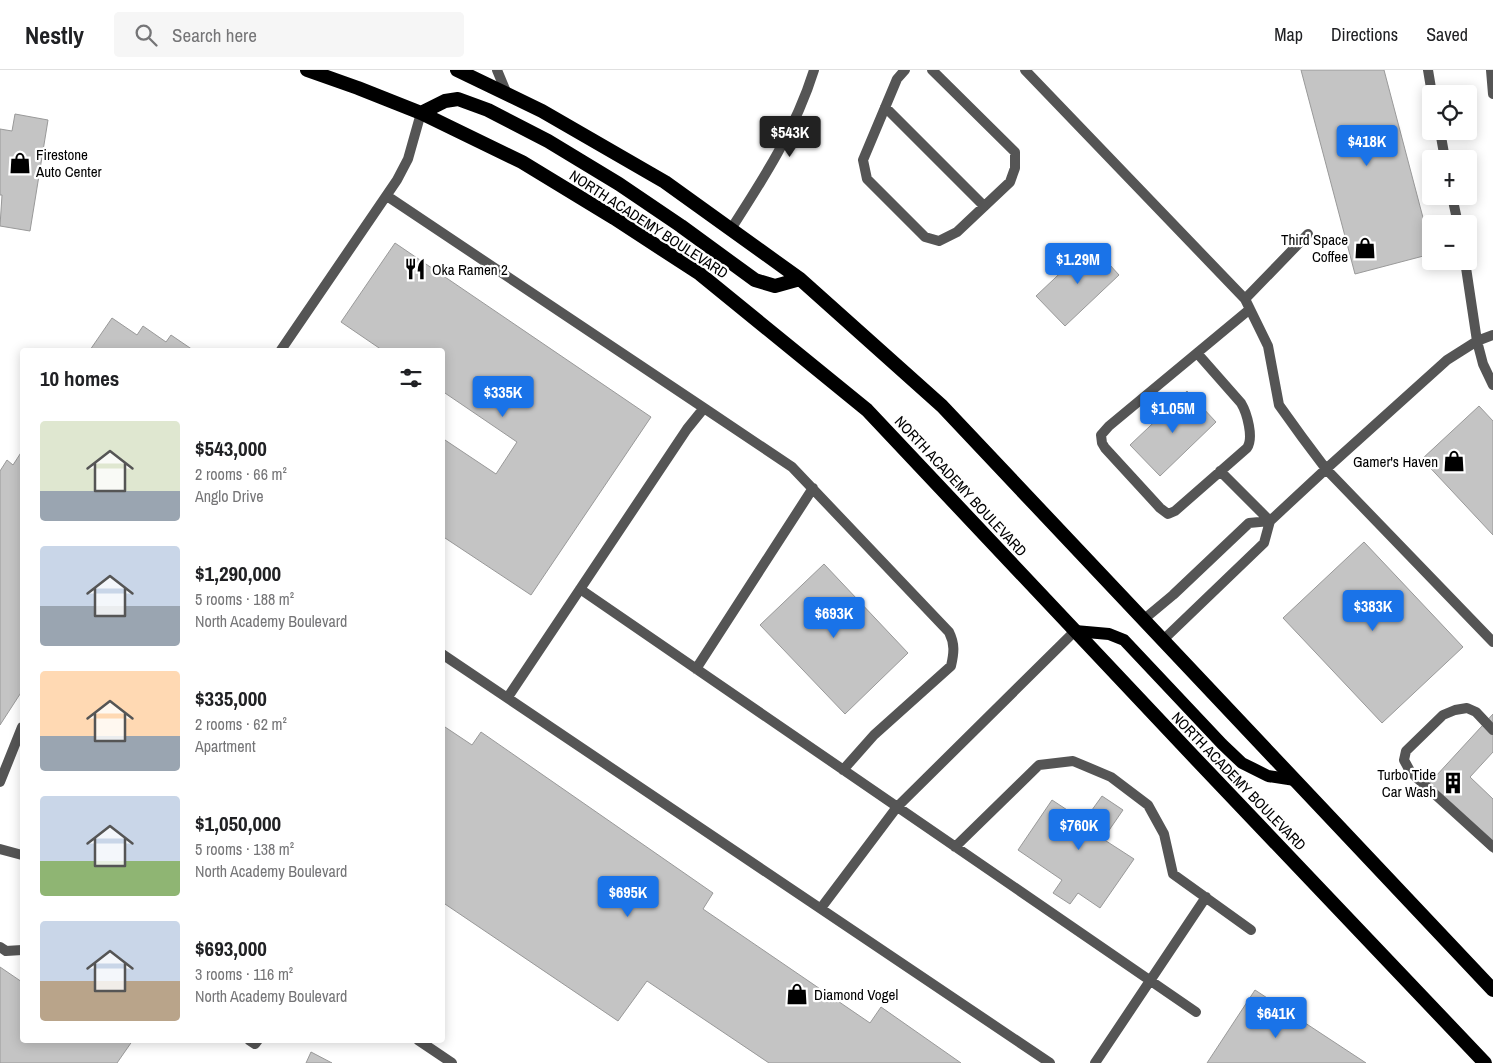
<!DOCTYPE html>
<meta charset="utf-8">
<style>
body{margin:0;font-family:"Archivo Narrow",sans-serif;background:#f6f6f6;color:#202124;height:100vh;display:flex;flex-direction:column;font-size:19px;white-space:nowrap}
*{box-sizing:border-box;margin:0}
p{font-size:16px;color:#757577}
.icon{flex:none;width:28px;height:28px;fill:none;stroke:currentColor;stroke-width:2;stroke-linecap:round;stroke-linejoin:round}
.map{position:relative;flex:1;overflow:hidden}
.side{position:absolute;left:20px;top:278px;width:425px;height:695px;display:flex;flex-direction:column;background:#fff;border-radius:5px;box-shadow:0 2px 12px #0003}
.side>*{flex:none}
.buttons{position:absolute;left:1422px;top:15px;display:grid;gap:10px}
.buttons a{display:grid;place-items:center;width:55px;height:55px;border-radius:5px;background:#fff;box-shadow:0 2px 12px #0003;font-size:25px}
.price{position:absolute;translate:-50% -42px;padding:0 11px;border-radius:5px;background:#1a73e8;color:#fff;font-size:16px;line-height:32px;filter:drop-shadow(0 1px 2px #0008)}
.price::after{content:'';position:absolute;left:50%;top:30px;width:15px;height:11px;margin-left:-8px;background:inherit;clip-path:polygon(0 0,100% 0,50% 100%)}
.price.selected{background:#222;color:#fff}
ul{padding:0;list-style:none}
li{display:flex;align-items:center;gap:15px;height:125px;padding:0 20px}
li span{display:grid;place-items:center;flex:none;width:140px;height:100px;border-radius:5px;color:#555}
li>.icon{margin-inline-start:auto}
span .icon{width:60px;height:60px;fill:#fffc;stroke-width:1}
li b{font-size:21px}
h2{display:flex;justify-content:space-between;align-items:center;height:60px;padding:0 20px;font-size:21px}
header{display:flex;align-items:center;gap:30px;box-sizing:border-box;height:70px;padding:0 25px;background:#fff;border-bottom:1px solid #e0e0e0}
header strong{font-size:24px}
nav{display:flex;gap:28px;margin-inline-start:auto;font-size:18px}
.search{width:350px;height:45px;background:#f6f6f6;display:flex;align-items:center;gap:12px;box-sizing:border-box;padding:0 18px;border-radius:5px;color:#757577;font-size:19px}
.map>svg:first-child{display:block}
.building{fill:#c4c4c4;stroke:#999}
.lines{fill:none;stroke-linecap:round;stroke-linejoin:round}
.service{stroke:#555;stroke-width:10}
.minor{stroke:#555;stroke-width:10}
.primary{stroke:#000;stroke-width:12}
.trunk{stroke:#000;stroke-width:14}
.labels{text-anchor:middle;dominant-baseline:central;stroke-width:4.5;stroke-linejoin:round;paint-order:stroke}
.poi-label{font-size:15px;fill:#000;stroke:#fff;text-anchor:start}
.street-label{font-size:15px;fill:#000;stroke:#fff}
</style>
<header>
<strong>Nestly</strong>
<div class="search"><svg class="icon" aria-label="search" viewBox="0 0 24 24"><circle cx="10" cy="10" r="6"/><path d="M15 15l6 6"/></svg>Search here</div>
<nav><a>Map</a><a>Directions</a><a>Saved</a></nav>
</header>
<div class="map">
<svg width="1493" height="993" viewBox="0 0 1493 993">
<rect width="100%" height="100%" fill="#fff"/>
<path class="building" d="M1301 0H1384L1431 178V184L1355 204Z
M15 44 48 50 30 161 0 156 2 125H0V59L12 61Z
M395 173 651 347 531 525 442 466V368L496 404 517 372 442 321V280H382L341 252Z
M1091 174 1119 205 1065 256 1036 226Z
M112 248 137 265 143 256 166 272 171 265 193 280H90Z
M1187 321 1216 352 1160 406 1130 375Z
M1479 336 1493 351V465L1422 389Z
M22 381V621L0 655V401L7 390 13 395Z
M1364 472 1463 577 1382 653 1283 548Z
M824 494 908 583 845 644 760 555Z
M1493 644V682L1470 707 1493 729V783L1424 719Z
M442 655 472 675 481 662 713 823 703 839 870 953 881 937 961 993H769L647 911 618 951 442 832Z
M1102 726 1123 740 1103 769 1134 789 1100 838 1078 823 1070 834 1053 823 1062 810 1018 780 1052 730 1084 751Z
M0 897 22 912V970H133L117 993H0Z
M1255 920 1366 993H1207Z
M311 982 332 993H306Z"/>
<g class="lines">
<path class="service" d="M905 0 897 9 863 90 867 109 925 167 939 171 957 162 1010 112 1015 98V82L932 0
M1025 0 1245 229 1268 276 1279 335 1302 367 1326 399 1493 572
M1428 0 1432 24
M885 37 984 136
M1440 61 1445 89
M387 126 704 338 687 359 508 627
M1452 126 1458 154
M1465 191 1477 271 1483 294 1493 315
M1245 229 1308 164
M281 280 397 110 408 89 421 43
M1197 283 1241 333C1247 343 1254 368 1247 378L1175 441 1168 444 1160 438 1105 378 1102 373 1101 365 1109 356 1250 239
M704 338 792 397 949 562C955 574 954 583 951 596L874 665 843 700
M1220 401 1270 451
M580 519 1196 942
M1143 550 1173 525 1249 453 1270 451
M1163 570 1264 473 1270 451 1326 399 1447 290 1477 271 1493 265
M442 584 1050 993
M696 599 813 418
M1493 660 1476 642 1467 638 1455 640 1443 645 1406 681 1404 690 1410 701 1417 708 1493 777
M0 712 22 657
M955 777 1039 695 1073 691 1111 707 1148 735 1164 764 1173 804 1251 860
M821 838 897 737 1075 561
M0 877 6 881 22 880
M249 970 255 974 258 970
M1095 993 1206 827"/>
<path class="minor" d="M497 0 507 24
M1491 0 1493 24
M731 159C764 108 796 58 814 0
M0 779 22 785
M418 970 452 993"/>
<path class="primary" d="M1075 561 1109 564 1124 570 1222 674 1242 693 1268 706 1295 710"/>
<path class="trunk" d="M307 0 358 18 421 43 522 92 614 148 700 204 867 340 1194 687 1485 993
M457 0 542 41 665 112 800 209 942 336 1493 920
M421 43 445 31 458 29 488 40 548 71 619 114 681 156 755 210 775 216 800 209"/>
</g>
<defs>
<g id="shop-bare" transform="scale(1.725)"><path d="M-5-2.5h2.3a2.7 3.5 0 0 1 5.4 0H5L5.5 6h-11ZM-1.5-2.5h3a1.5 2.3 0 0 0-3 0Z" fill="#000" stroke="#fff" stroke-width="2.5" paint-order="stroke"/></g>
<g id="restaurant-bare" transform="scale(1.725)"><path d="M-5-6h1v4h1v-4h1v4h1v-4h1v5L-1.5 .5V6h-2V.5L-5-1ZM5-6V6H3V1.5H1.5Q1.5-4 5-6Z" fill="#000" stroke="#fff" stroke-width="2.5" paint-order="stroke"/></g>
<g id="building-bare" transform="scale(1.725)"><path d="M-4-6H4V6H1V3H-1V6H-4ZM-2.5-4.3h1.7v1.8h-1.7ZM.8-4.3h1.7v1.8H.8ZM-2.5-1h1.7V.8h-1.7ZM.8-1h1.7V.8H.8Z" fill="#000" stroke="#fff" stroke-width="2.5" paint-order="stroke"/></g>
</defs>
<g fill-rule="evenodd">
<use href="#shop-bare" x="20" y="93"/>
<use href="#shop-bare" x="1365" y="178"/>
<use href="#restaurant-bare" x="415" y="199"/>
<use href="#shop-bare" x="1454" y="391"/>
<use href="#building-bare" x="1453" y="713"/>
<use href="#shop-bare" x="797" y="924"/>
</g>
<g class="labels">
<g class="poi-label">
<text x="36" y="84">Firestone<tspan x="36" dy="17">Auto Center</tspan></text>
<text x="1348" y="169" text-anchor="end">Third Space<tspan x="1348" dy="17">Coffee</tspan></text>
<text x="432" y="199">Oka Ramen 2</text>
<text x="1438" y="391" text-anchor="end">Gamer's Haven</text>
<text x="1436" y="704" text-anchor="end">Turbo Tide<tspan x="1436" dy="17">Car Wash</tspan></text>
<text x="814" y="924">Diamond Vogel</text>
</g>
<g class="street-label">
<text transform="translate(649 154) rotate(33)">NORTH ACADEMY BOULEVARD</text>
<text transform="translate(961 416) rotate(47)">NORTH ACADEMY BOULEVARD</text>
<text transform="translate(1239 711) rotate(46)">NORTH ACADEMY BOULEVARD</text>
</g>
</g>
</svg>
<div class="buttons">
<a><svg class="icon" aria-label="locate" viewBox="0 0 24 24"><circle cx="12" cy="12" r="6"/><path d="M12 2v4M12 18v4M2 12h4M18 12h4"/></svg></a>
<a>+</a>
<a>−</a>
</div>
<b class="price selected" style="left:790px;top:88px">$543K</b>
<b class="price" style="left:1367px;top:97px">$418K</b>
<b class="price" style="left:1078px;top:215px">$1.29M</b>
<b class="price" style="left:503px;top:348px">$335K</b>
<b class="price" style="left:1173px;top:364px">$1.05M</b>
<b class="price" style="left:1373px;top:562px">$383K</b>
<b class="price" style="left:834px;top:569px">$693K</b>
<b class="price" style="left:1079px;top:781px">$760K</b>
<b class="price" style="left:628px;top:848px">$695K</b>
<b class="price" style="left:1276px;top:969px">$641K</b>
<section class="side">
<h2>10 homes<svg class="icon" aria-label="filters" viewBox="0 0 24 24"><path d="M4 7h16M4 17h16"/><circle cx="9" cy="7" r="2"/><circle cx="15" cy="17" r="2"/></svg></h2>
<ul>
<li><span style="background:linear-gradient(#dfe7d0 70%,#9aa5b1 0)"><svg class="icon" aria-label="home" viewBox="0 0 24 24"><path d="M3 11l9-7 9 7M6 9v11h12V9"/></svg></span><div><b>$543,000</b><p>2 rooms · 66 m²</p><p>Anglo Drive</p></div></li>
<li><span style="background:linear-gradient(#c9d6e8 60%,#9aa5b1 0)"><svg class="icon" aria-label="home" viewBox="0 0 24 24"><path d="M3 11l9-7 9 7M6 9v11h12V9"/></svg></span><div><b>$1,290,000</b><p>5 rooms · 188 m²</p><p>North Academy Boulevard</p></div></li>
<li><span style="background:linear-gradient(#ffd9b3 65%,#9aa5b1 0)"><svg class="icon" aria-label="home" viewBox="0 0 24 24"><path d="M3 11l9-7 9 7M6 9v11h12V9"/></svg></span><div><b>$335,000</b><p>2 rooms · 62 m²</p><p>Apartment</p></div></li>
<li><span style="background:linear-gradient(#c9d6e8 65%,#8fb573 0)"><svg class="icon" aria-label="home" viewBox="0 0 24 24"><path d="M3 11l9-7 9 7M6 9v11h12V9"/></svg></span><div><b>$1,050,000</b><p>5 rooms · 138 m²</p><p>North Academy Boulevard</p></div></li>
<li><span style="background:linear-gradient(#c9d6e8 60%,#b9a48a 0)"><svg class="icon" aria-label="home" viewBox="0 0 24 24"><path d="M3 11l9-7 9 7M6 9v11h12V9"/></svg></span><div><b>$693,000</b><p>3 rooms · 116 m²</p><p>North Academy Boulevard</p></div></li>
</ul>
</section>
</div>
